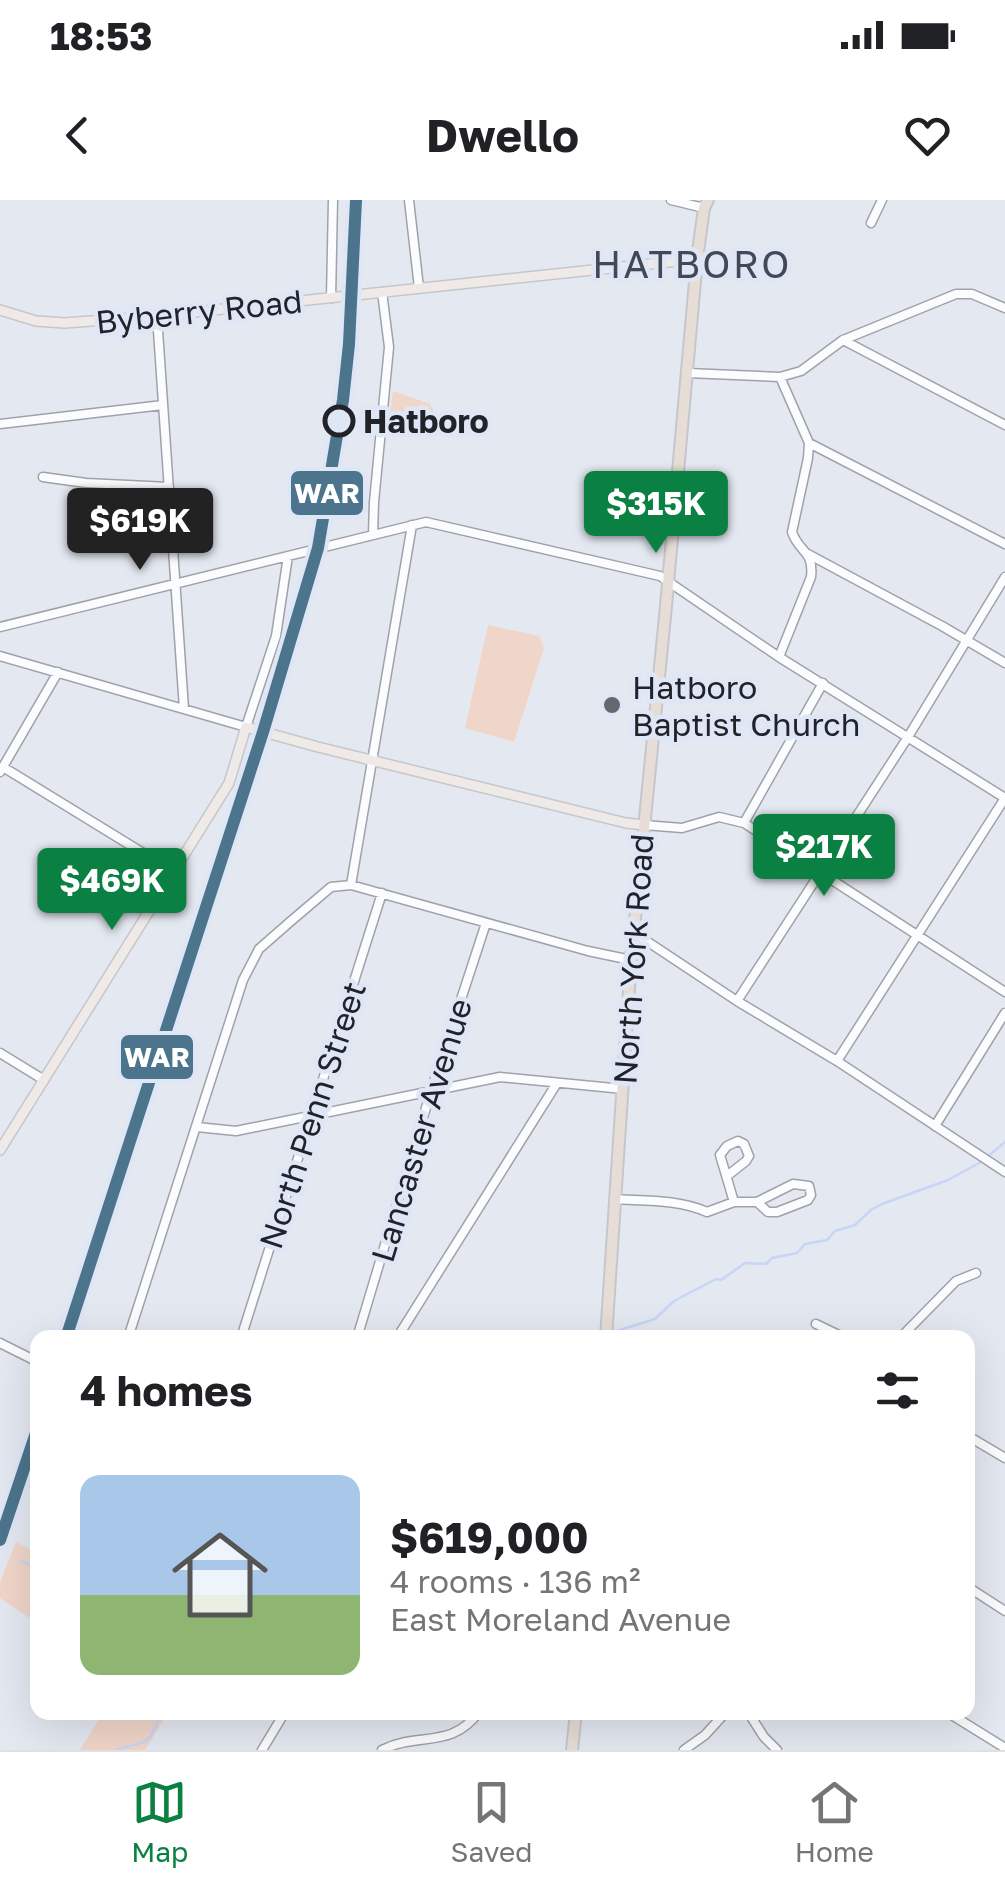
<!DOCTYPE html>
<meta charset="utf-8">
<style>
body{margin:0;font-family:"Golos Text",sans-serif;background:#f6f6f6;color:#202124;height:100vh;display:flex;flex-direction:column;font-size:38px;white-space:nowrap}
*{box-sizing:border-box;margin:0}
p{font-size:32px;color:#757577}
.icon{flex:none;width:55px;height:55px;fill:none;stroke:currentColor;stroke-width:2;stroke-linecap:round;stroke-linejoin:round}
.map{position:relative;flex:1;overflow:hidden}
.details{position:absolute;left:30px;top:1130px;width:945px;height:390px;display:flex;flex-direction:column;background:#fff;border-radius:20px;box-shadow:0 10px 40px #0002}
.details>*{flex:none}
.price{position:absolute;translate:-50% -85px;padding:0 22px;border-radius:10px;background:#0b8043;color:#fff;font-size:32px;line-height:65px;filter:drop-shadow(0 2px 5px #0008)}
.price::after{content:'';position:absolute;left:50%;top:60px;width:30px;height:22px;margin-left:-15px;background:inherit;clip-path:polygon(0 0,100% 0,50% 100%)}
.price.active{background:#222;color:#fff}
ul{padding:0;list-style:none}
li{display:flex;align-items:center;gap:30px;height:250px;padding:0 50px}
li+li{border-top:2px solid #e0e0e0}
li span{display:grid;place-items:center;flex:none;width:280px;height:200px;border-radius:20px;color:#555}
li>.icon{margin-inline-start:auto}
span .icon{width:120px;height:120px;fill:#fffc;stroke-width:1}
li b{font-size:42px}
h2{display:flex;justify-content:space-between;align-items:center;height:120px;padding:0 50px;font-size:42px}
.status{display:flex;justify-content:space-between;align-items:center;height:70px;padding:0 50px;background:#fff;direction:ltr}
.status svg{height:28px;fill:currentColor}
header{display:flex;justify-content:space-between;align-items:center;height:130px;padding:0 50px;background:#fff;font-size:45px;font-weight:700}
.menu{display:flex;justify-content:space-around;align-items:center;height:140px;border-top:2px solid #e0e0e0;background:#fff;font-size:28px;color:#757577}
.menu a{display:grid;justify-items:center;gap:5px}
.menu .active{color:#0b8043}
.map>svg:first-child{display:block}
.green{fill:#f0d6c9}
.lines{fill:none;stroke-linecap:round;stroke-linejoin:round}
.stream{stroke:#c7d5f6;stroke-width:2.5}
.minor-casing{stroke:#9fa2a9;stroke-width:11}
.major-casing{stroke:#c5c7cb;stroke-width:12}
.highway-casing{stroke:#c5c7cb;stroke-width:14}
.minor{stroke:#fbfcfd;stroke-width:8}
.major{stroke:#efeae7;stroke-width:9}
.highway{stroke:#e7ddd7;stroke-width:10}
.rail{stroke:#cacacc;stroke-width:2.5;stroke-dasharray:15 8;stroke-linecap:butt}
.rail-1-casing{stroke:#dfe6f6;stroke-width:20}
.rail-1{stroke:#4c748c;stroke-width:12}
.stop-dot{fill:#dfe6f6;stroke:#212329;stroke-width:5}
.poi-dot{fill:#65686f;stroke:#dfe6f6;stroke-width:4}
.labels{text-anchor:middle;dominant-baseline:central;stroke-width:9;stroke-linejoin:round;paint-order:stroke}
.street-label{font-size:32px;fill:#212329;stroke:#dfe6f6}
.stop-label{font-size:32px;font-weight:bold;fill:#212329;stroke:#dfe6f6;text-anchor:start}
.poi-label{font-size:32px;fill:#212329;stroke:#dfe6f6;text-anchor:start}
.quarter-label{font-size:38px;letter-spacing:2.5px;fill:#424854;stroke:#dfe6f6}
.line-badge{stroke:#dfe6f6;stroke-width:4}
.badge-label{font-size:28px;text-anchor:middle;font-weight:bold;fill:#fff}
</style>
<div class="status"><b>18:53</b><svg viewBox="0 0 49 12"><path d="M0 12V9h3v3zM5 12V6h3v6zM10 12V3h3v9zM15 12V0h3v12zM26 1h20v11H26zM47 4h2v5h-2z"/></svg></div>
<header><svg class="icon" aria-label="back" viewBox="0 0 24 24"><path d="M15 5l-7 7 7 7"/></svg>Dwello<svg class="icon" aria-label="heart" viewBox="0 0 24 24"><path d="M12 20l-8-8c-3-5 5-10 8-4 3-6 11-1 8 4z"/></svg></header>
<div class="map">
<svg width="1005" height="1550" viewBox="0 0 1005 1550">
<rect width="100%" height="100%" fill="#e4e8f1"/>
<path class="green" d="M393 191 430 204 434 212 409 228 392 232 388 231Z
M488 425 539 436 544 448 514 542 465 528Z
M16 1342 37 1353V1423L0 1398V1382Z
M103 1513V1512L168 1513 145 1550H80Z"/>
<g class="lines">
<path class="stream" d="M987 957 1005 942
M610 1133 655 1119 674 1101 716 1079 721 1080 745 1063 766 1064 772 1058 797 1053 805 1044 827 1040 835 1031 855 1025 871 1010 882 1004 948 980 981 962
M20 1361 38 1368
M116 1550C147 1539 148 1550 161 1512"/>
<g class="minor-casing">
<path id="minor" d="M409 0 419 88
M671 0 704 8
M871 23 882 0
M331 98 333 0
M157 116 184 509
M843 140 1005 225
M688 173 780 177 801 171 843 140 956 94H972L1005 108
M0 224 163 205
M809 243 1005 344
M43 277 86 283 169 287
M373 335 374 302 389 147 382 92
M808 354 942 426 1005 463
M0 427 426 322 660 376 779 457 1005 598
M0 456 246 527 276 436 288 356
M779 457 811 377C814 350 799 353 792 332L808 258 809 243 780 177
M3 567 174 672
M0 572 58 472
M744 623 823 483
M644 625 682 628 719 617 744 623 1005 792
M351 685 412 325
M633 732 737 801 837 861 1005 972
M737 801 908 537 1005 377
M0 853 44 880
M837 861 1005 598
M935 926 1005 813
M197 927 236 931 500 877 623 889
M727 976 746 961 749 956 744 944 738 941 727 946 720 955 734 1002
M614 999C645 1001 678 999 707 1012L734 1002H757L793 984 809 986 811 995 808 1000 777 1012H768L757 1002
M816 1124 845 1138
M128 1138 243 780 259 749 291 721 331 687 351 685 588 751 631 760
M241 1138 382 693
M357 1138 431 891 486 723
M397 1138 557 883
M900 1138 956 1081 976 1073
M0 1143 38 1162
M968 1236 1005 1258
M968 1387 1005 1411
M748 1512 764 1537 777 1550
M947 1512 1005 1548
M262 1550 285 1512
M382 1550C420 1531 450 1550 479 1512
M684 1550 705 1535 726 1512"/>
</g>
<g class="major-casing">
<path id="major" d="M0 110 36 121 65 123 157 116 697 59
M0 950 229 583 246 527 318 547 626 623 644 625"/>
</g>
<g class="highway-casing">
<path id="highway" d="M606 1138 631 760 666 406 697 59 704 8 708 0
M572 1550 576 1512"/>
</g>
<use href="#minor" class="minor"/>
<use href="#major" class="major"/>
<use href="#highway" class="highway"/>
<path class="rail" d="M329 274 344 135 350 0"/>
<g class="rail-1-casing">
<path id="rail-1" d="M66 1138 263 532 318 348 343 200 349 144 356 0
M0 1340 38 1227"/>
</g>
<use href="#rail-1" class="rail-1"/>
</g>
<circle class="stop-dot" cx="339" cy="221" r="14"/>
<circle class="poi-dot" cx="612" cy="505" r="10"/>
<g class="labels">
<g class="street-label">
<text transform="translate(199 111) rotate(-6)">Byberry Road</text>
<text transform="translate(633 759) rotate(-86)">North York Road</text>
<text transform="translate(312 915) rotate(-72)">North Penn Street</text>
<text transform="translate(421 930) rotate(-73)">Lancaster Avenue</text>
</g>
<g class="stop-label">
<text x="363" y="221">Hatboro</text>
</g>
<g class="poi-label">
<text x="632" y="487">Hatboro<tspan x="632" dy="37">Baptist Church</tspan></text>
</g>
<g class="quarter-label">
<text x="692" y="63">HATBORO</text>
</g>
</g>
<g class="line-badge">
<rect x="289" y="269" width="76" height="48" rx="10" fill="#4c748c"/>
<rect x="119" y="833" width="76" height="48" rx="10" fill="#4c748c"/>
</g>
<g class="badge-label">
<text x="327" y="303">WAR</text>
<text x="157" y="867">WAR</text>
</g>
</svg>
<b class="price" style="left:656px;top:356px">$315K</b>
<b class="price active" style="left:140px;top:373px">$619K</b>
<b class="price" style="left:824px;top:699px">$217K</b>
<b class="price" style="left:112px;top:733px">$469K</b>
<section class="details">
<h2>4 homes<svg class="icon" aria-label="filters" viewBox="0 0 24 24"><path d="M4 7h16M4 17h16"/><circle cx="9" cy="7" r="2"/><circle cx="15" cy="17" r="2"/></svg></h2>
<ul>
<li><span style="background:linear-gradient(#a9c7e8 60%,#8fb573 0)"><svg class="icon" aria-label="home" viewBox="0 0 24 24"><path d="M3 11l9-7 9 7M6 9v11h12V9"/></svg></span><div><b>$619,000</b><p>4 rooms · 136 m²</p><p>East Moreland Avenue</p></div></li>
</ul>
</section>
</div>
<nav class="menu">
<a class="active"><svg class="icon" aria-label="map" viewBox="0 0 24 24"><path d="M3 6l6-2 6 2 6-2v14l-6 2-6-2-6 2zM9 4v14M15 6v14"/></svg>Map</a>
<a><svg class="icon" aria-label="saved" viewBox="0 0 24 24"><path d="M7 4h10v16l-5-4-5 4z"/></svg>Saved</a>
<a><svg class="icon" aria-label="home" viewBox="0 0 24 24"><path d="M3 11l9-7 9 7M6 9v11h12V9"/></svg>Home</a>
</nav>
